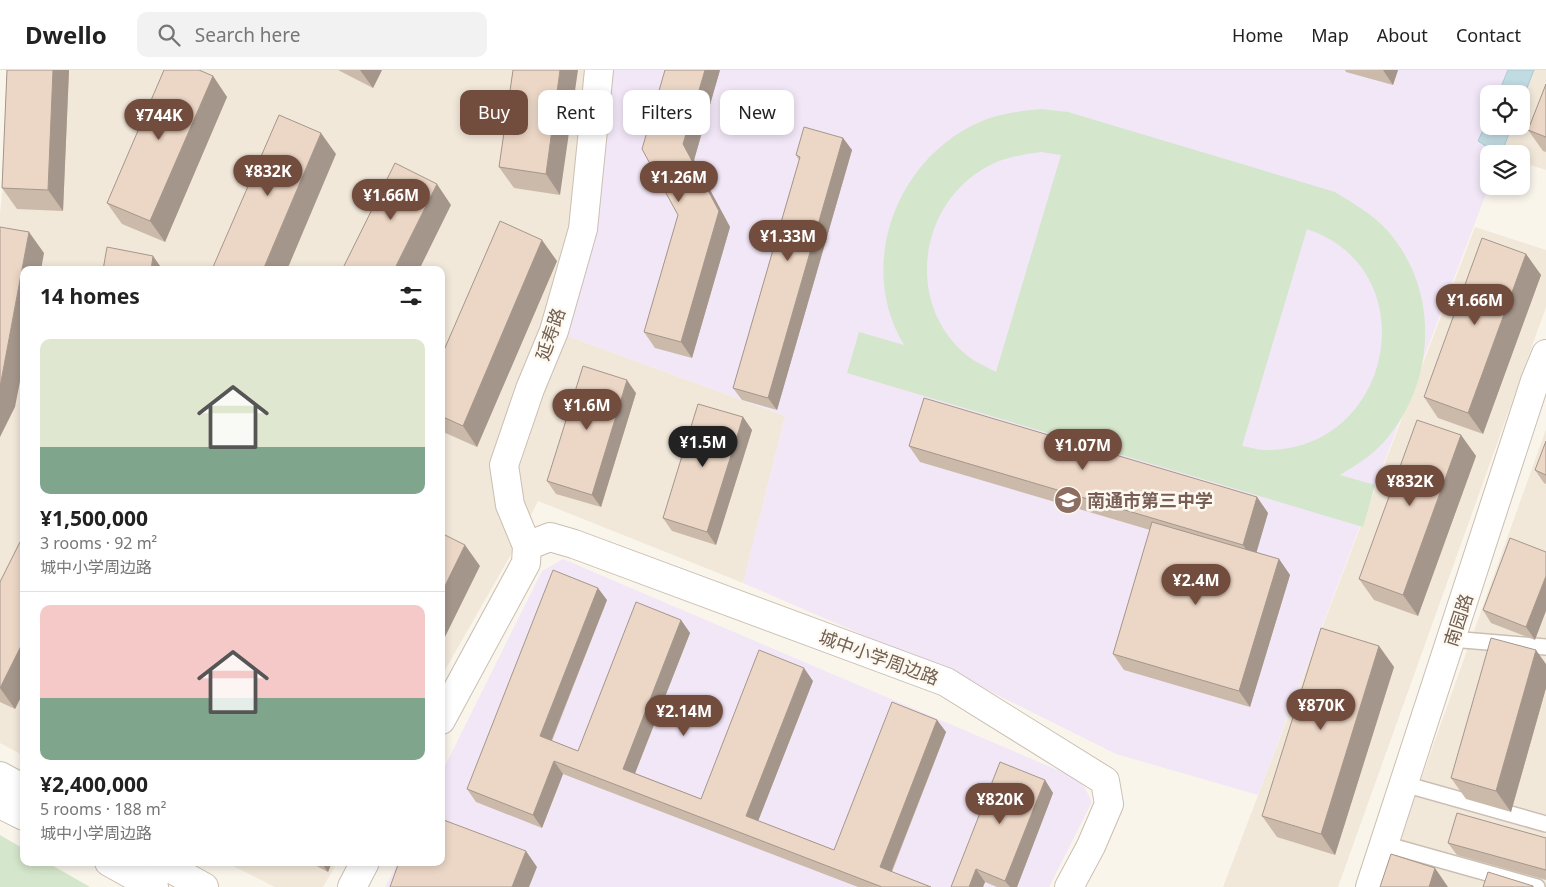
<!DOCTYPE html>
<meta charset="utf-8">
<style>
body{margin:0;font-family:"Noto Sans","Noto Sans SC",sans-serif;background:#f2f2f2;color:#222;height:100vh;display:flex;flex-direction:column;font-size:19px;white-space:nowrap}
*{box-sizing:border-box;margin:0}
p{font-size:16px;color:#767676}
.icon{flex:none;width:28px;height:28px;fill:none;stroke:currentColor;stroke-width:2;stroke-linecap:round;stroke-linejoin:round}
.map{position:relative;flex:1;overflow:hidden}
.panel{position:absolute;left:20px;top:196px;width:425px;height:600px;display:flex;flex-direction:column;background:#fff;border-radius:10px;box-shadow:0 2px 8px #0003}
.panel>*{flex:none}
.top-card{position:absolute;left:460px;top:20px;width:475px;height:45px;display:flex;gap:10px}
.buttons{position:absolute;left:1480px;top:15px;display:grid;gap:10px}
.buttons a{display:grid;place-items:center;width:50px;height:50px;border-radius:10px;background:#fff;box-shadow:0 2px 8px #0003;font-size:25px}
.price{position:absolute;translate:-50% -42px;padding:0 11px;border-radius:18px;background:#724d3e;color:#fff;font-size:16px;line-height:32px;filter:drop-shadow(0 1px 2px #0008)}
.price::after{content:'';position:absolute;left:50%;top:30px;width:15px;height:11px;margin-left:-8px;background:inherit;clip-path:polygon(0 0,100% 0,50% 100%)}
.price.active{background:#222;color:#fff}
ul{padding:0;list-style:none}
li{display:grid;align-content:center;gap:10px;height:265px;padding:0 20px}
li+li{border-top:1px solid #e0e0e0}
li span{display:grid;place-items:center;height:155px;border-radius:10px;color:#555}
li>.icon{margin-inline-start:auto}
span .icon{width:90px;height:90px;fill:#fffc;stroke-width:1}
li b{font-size:21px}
h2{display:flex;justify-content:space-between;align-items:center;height:60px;padding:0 20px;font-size:21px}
.tag{padding:0 18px;border-radius:10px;background:#fff;box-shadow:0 2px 8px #0003;font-size:18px;line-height:45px}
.tag.active{background:#724d3e;color:#fff}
header{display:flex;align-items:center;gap:30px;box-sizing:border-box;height:70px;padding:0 25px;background:#fff;border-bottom:1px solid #e0e0e0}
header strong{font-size:24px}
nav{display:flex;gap:28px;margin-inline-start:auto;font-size:18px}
.search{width:350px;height:45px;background:#f2f2f2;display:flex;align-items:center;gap:12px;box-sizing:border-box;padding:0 18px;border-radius:10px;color:#767676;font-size:19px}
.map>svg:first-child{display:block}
.residential{fill:#f1e8da}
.education{fill:#f2e7f7}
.green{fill:#d4e6cb;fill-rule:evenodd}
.water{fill:#c1dbe2;stroke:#a9c9d2}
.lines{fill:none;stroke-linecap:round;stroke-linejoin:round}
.service-casing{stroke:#cbbeb2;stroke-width:18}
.minor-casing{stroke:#cbbeb2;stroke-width:30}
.secondary-casing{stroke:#cdbfb0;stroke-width:30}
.service{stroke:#fff;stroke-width:15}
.minor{stroke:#fff;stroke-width:28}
.secondary{stroke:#fff;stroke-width:28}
.wall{fill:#cbb9aa}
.shaded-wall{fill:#a5968b}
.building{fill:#ecd7c6;stroke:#a5968b}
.labels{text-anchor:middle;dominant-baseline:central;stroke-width:5;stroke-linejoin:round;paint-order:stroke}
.street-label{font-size:18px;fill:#725f51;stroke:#fdf9f1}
.education-label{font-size:18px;font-weight:bold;fill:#785e54;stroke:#fdf9f1;text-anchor:start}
</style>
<header>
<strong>Dwello</strong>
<div class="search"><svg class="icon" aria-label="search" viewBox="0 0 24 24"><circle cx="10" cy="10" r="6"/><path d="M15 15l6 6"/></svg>Search here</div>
<nav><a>Home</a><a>Map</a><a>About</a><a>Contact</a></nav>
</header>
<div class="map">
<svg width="1546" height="817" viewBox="0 0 1546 817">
<rect width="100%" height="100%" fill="#faf5eb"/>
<path class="residential" d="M15 0H599L554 261 785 346 743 513 538 431 513 481 441 607V200H24V686L0 673V144Z
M1534 0H1546V100L1521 92V84H1501L1512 56H1521V33Z
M1475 157 1546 180V237L1338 817H1223Z
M1546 359V817H1386L1414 729Z
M227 793H337L323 817H275Z"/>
<path class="education" d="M599 0H1508L1498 24H1489V47L1478 71 1498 84H1489V116L1258 725 1116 684 965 609 743 513 785 346 554 261Z
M563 489 1081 710 1092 732 1049 817H385L398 793 441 792V704L542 501Z"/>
<path class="green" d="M1041 39 1068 42 1335 122C1353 133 1372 144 1387 160 1441 221 1436 314 1383 373 1371 386 1355 396 1340 405L1375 415 1363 457 847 303 859 262 904 275C855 194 898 86 982 51 1001 43 1021 41 1041 39ZM1041 82 1061 85 996 302C987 297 977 293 969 287 907 239 916 142 980 101 999 88 1019 85 1041 82ZM1307 159C1429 200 1393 382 1265 380 1257 380 1250 377 1242 376Z
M0 765 24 779V792L48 793 90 817H0Z"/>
<path class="water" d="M1508 0H1534L1521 33V24H1498Z
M1489 47V56H1512L1501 84H1498L1478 71Z"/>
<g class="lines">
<g class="service-casing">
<path id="service" d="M1451 569 1546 577
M1404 714 1546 754
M1384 774 1537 817"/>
</g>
<g class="minor-casing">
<path id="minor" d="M527 476 550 467 574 474 946 612 1105 711 1109 734 1091 776 1069 817
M441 650 526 493 527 476 510 435 504 395 530 319 554 261 583 159 599 0
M352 817 365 792
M1370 817 1535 311 1546 284"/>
</g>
<g class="secondary-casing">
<path id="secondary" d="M0 706 24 719
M0 734 24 746
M109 792 154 817
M159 792 204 817"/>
</g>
<use href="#service" class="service"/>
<use href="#minor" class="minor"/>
<use href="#secondary" class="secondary"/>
</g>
<path class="wall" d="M7 0H69L63 141 17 139 2 118Z
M338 0H382L373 18Z
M513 0 560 125 514 118 499 97Z
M665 0H720L694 90 730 157 692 288 655 278 644 262 678 145Z
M1345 0H1398L1393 15 1346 2Z
M213 6 227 27 165 172 122 154 107 133Z
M1546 14V82L1543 81 1528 60Z
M843 68 852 80 777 340 742 330 733 318 799 90 796 85Z
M1526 184 1541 205 1483 364 1438 348 1424 327Z
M557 191 477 377 441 361V287Z
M636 323 601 437 556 424 547 411Z
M743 347 752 360 716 475 672 461 663 448Z
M1461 365 1476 386 1418 546 1374 530 1359 509Z
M1546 371V414L1544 413 1535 400Z
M909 376 1257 427 1268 443 1256 482 1279 489 1290 505 1250 637 1124 600 1113 584 1150 460 920 392Z
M24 464V621L15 639 0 632V512Z
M1510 468 1535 570 1491 553 1483 540Z
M607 530 552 671 578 681 681 550 690 563 635 703 701 729 813 611 758 751 834 780 937 650 946 662 892 802 931 817H858L563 704 542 758 476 732 467 719Z
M1379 576 1394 597 1335 785 1277 767 1262 746Z
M1546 594V618L1511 742 1466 729 1451 708Z
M1045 710 1053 723 1017 817H997L985 812 983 817H951Z
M1546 768V810L1457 785 1448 773Z
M309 792H332L328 802Z"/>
<path class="shaded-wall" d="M53 0H69L63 141 48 120Z
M360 0H382L373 18Z
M560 0H578L560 125 546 104Z
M705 0H720L694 90 730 157 692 288 681 272 683 74Z
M1383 0H1398L1393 15Z
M213 6 227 27 165 172 150 151Z
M321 63 336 84 287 200H263Z
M843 68 852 80 777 340 768 328Z
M437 114 451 135 419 200H394Z
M29 162 44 183 41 200H24V291L15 337 0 367V317Z
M542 170 557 191 477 377 463 356Z
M1526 184 1541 205 1483 364 1468 343Z
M153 186 163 200H151Z
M627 310 636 323 601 437 592 425Z
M743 347 752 360 716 475 707 462Z
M1461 365 1476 386 1418 546 1403 525Z
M1257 427 1268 443 1254 491 1243 475Z
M465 475 480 496 441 575V524Z
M1279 489 1290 505 1250 637 1239 621Z
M1546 506V541L1535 570 1526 557Z
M598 518 607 530 548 679 540 666Z
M681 550 690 563 632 711 623 699Z
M24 570V621L15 639 0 618Z
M1379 576 1394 597 1335 785 1321 764Z
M1536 580 1546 594V618L1511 742 1496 721Z
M804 598 813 611 755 759 746 746Z
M937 650 946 662 888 810 880 797Z
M554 691 563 704 542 758 533 745Z
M1045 710 1053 723 1017 817H1010L1005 811Z
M526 781 537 797 529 817H512Z
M321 792H332L328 802Z
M1435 798 1448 817H1429Z
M976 799 985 812 983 817H969Z"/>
<path class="building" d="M7 0H53L48 120 2 118Z
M164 0H199L213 6 150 151 107 133Z
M513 0H560L546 104 499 97Z
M665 0H705L683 74 719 141 681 272 644 262 678 145 642 79Z
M1546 14V67L1528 60Z
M279 45 321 63 263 200H221L213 197Z
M804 57 843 68 768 328 733 318 800 87 796 85Z
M395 93 437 114 394 200H342Z
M500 151 542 170 463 356 441 346V287Z
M0 157 29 162 0 317Z
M1482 168 1526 184 1468 343 1424 327Z
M107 177 153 186 151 200H103Z
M583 296 627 310 592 425 547 411Z
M924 328 1257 427 1243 475 909 376Z
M698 334 743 347 707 462 663 448Z
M1417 350 1461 365 1403 525 1359 509Z
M1546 371V405L1535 400Z
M1152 452 1279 489 1239 621 1113 584Z
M441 463 465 475 441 524Z
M24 464V570L0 618V512Z
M1510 468 1546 482V506L1526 557 1483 540Z
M553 500 598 518 540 666 578 681 636 532 681 550 623 699 701 729 759 580 804 598 746 746 834 780 892 632 937 650 880 797 931 817H882L554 691 533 745 467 719Z
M1321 558 1379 576 1321 764 1262 746Z
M1491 568 1536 580 1496 721 1451 708Z
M1000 692 1045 710 1005 811 976 799 969 817H951Z
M1457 743 1546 768V800L1448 773Z
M441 749 526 781 512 817H390L399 792H441Z
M1391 784 1435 798 1429 817H1380Z
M1488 802 1533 816V817H1483Z"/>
<defs>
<g id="school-disc" transform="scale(1.4375)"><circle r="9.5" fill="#8d6e63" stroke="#fdf9f1"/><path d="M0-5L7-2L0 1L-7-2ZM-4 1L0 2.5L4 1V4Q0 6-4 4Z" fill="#fff"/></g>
</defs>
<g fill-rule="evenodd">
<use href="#school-disc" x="1068" y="430"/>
</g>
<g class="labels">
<g class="street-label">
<text transform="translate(550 264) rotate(-71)">延寿路</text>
<text transform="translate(1458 550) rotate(-72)">南园路</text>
<text transform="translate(879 587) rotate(20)">城中小学周边路</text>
</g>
<g class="education-label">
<text x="1087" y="430">南通市第三中学</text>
</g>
</g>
</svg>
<div class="buttons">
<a><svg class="icon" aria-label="locate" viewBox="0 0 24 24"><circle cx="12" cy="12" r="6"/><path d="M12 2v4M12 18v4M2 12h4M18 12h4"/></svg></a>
<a><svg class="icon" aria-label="layers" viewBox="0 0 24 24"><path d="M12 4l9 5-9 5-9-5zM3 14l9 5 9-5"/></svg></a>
</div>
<b class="price" style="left:159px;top:71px">¥744K</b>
<b class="price" style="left:268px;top:127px">¥832K</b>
<b class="price" style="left:679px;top:133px">¥1.26M</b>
<b class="price" style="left:391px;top:151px">¥1.66M</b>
<b class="price" style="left:788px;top:192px">¥1.33M</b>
<b class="price" style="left:1475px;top:256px">¥1.66M</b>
<b class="price" style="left:587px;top:361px">¥1.6M</b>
<b class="price active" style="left:703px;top:398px">¥1.5M</b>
<b class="price" style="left:1083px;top:401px">¥1.07M</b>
<b class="price" style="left:1410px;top:437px">¥832K</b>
<b class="price" style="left:1196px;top:536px">¥2.4M</b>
<b class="price" style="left:1321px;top:661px">¥870K</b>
<b class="price" style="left:684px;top:667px">¥2.14M</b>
<b class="price" style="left:1000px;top:755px">¥820K</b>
<div class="top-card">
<a class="tag active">Buy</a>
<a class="tag">Rent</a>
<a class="tag">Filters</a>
<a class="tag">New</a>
</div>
<section class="panel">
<h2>14 homes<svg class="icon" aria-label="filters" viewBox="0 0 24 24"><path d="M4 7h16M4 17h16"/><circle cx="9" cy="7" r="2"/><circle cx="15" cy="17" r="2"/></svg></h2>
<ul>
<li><span style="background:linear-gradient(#dfe7d0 70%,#7fa58c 0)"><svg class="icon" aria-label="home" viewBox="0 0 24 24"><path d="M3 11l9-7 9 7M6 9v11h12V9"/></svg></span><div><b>¥1,500,000</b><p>3 rooms · 92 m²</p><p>城中小学周边路</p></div></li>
<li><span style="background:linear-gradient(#f6c9c9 60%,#7fa58c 0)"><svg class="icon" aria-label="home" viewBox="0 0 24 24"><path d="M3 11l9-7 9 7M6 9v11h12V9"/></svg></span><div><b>¥2,400,000</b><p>5 rooms · 188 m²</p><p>城中小学周边路</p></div></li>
</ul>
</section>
</div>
